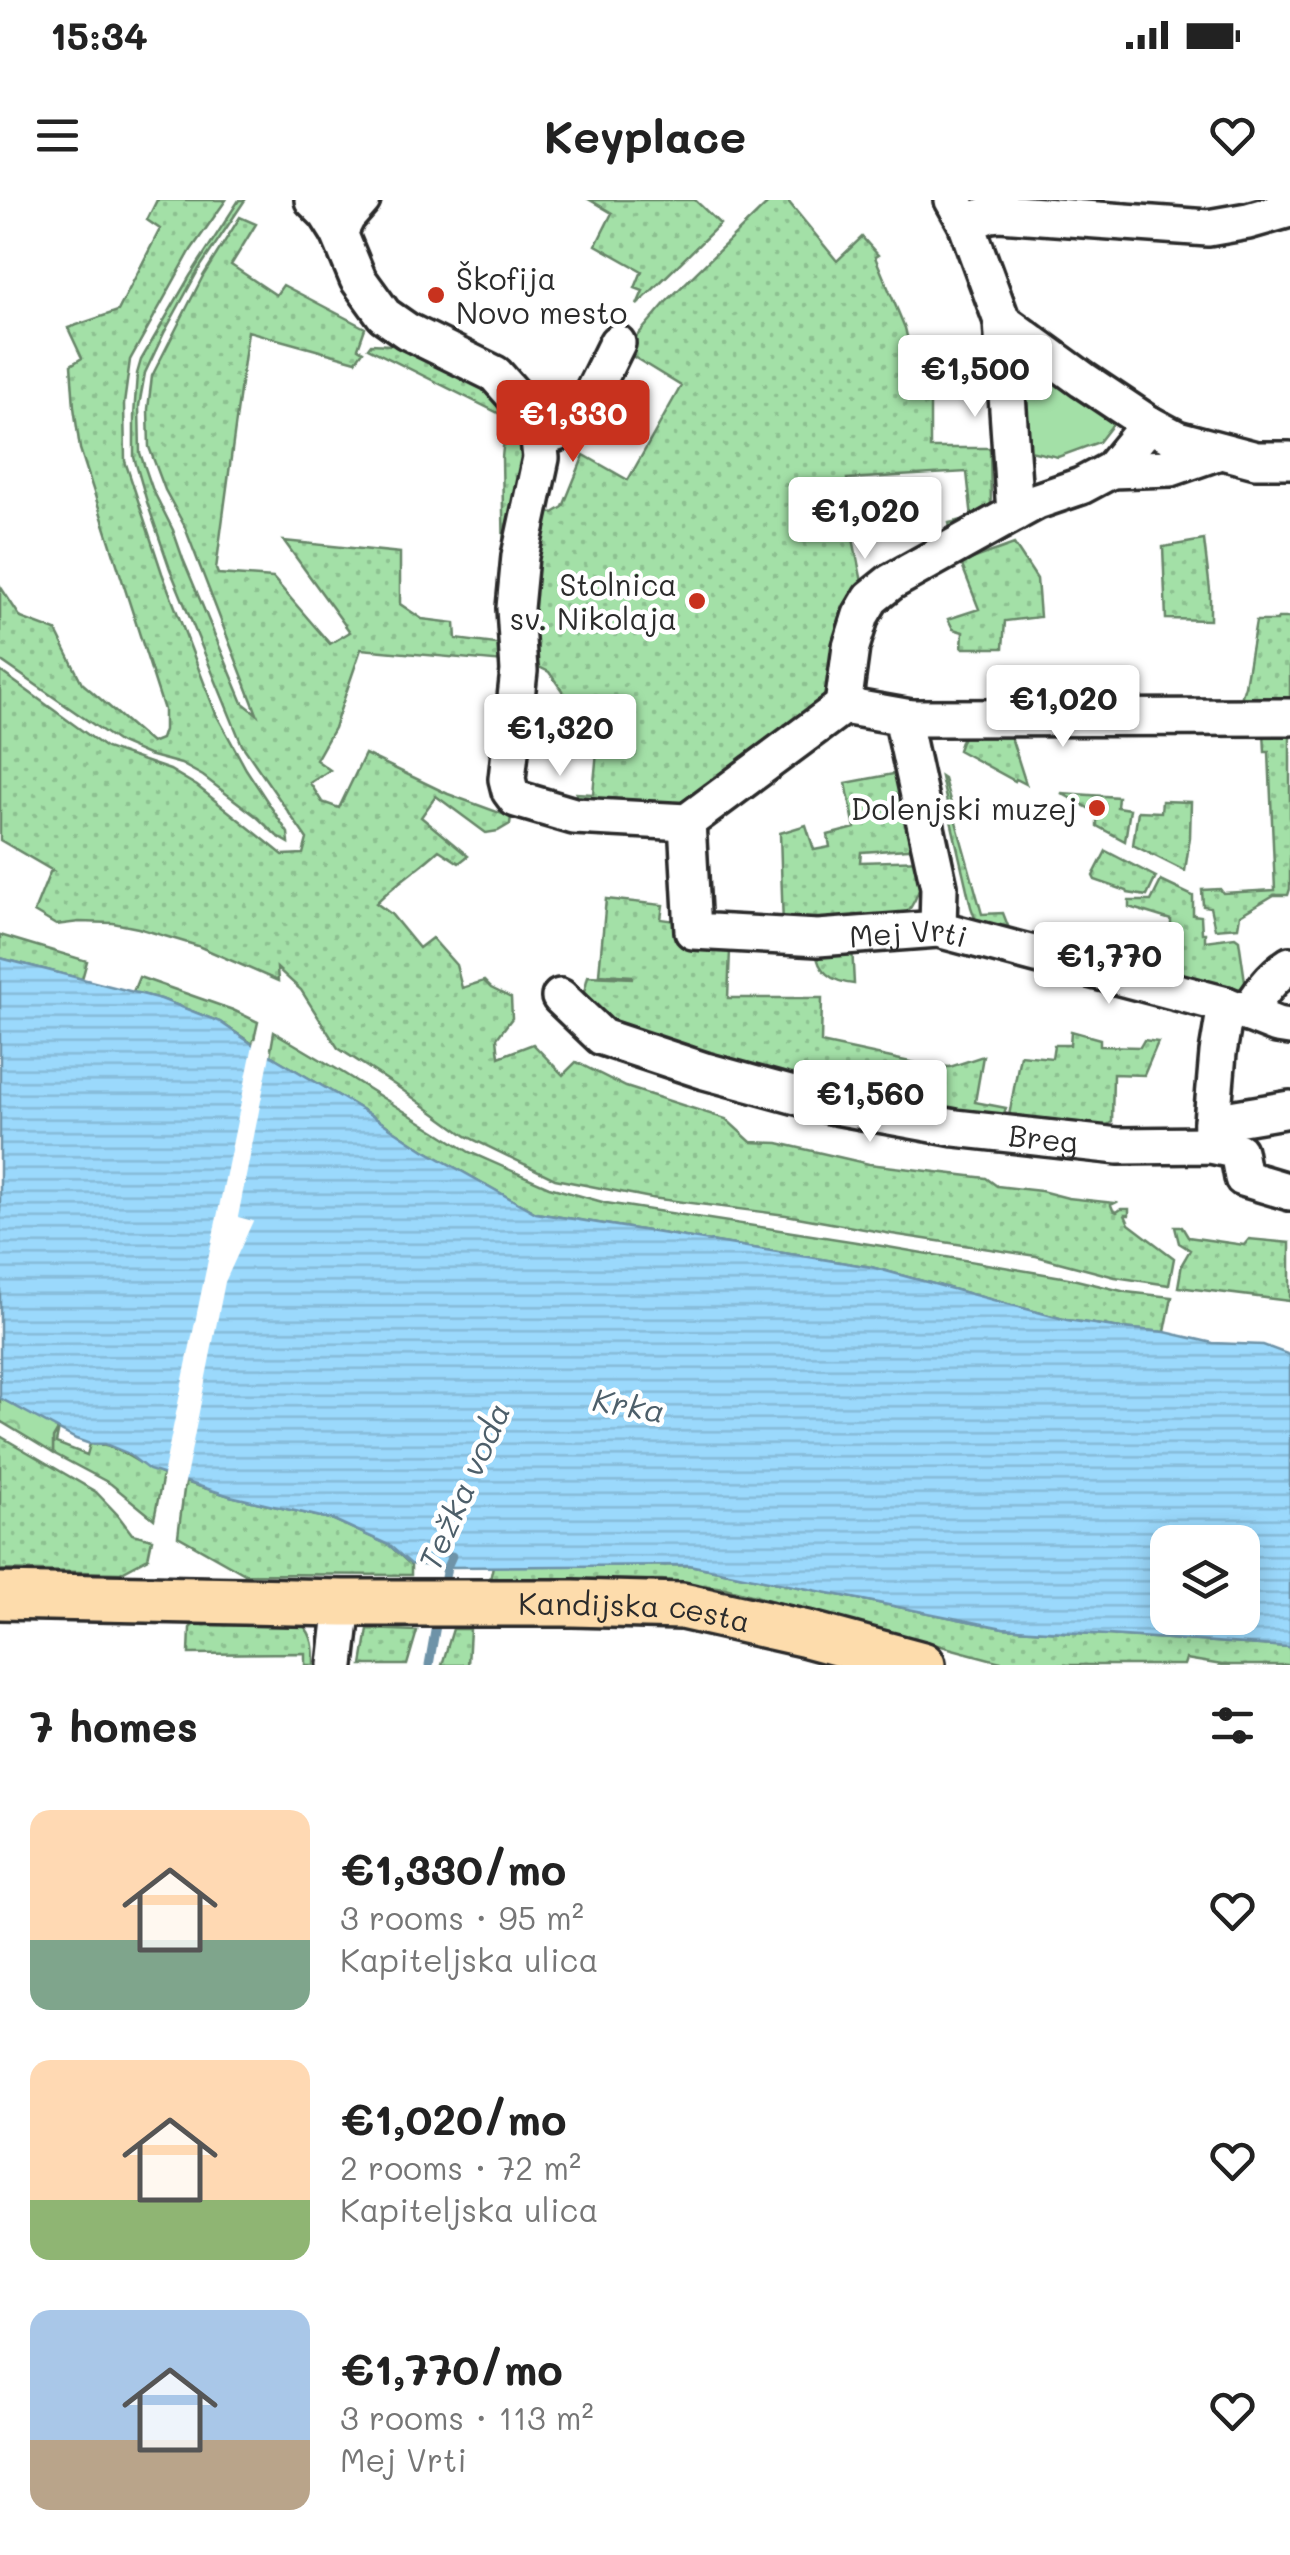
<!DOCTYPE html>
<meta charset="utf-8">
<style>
body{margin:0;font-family:Mali,sans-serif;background:#f2f2f2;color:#222;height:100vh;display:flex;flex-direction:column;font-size:38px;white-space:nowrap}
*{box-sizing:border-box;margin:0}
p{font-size:32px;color:#767676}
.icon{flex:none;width:55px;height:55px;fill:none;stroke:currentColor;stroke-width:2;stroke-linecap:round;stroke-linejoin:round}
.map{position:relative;height:1465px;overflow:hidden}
.sheet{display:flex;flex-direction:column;background:#fff;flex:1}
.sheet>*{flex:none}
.fabs{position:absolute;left:1150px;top:1325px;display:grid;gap:20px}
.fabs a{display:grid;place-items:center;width:110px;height:110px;border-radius:20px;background:#fff;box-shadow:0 5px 25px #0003;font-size:50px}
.price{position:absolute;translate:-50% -85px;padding:0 22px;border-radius:10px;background:#fff;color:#222;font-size:32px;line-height:65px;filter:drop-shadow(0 2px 5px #0008)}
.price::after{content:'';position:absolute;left:50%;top:60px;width:30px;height:22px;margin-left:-15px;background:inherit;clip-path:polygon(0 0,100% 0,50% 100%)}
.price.active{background:#c8321e;color:#fff}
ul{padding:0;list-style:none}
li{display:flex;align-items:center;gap:30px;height:250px;padding:0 30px}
li span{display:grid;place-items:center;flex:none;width:280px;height:200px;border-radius:20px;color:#555}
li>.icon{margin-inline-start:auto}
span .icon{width:120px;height:120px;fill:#fffc;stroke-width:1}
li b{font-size:42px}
h2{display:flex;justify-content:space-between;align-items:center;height:120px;padding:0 30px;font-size:42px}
.status{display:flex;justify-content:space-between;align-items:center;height:70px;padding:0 50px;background:#fff;direction:ltr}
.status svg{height:28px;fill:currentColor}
header{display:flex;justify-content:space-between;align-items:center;height:130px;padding:0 30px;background:#fff;font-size:45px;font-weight:700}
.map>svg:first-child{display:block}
.grass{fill:url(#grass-dots);stroke:#678669;stroke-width:2.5}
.forest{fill:url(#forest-crowns);stroke:#678669;stroke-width:2.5}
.park{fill:#a3e0a7;stroke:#678669;stroke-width:2.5}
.water{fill:url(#water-rules);stroke:#6e93a8;stroke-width:2.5;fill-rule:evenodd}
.pier{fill:#fff}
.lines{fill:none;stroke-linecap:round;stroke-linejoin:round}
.stream{stroke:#6e93a8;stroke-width:9}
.minor-casing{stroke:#2b2b2b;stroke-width:42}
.major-casing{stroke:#2b2b2b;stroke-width:52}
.minor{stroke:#fff;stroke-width:35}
.major{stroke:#fddcac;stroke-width:45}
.poi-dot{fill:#c8321e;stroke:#fff;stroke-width:4}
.labels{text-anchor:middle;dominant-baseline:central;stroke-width:9;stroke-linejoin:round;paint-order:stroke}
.poi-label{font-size:30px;fill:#2b2b2b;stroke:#fff;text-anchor:end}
.street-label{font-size:30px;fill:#2b2b2b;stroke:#fff}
.water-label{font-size:32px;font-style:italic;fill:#4d5f6a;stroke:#fff}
</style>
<div class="status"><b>15:34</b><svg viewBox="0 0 49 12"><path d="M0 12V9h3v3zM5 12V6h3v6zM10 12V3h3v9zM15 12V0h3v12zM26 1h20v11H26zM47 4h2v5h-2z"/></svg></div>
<header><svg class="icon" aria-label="menu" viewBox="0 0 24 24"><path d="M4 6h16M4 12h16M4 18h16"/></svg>Keyplace<svg class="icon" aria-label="heart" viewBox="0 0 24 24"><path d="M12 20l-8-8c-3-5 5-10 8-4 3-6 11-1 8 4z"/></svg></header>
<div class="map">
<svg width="1290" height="1465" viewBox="0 0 1290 1465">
<defs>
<pattern id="grass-dots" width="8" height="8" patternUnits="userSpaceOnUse" patternTransform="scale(2.5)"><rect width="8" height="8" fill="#a3e0a7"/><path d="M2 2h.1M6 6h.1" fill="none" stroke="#8cc090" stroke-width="1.8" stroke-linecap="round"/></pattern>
<pattern id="forest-crowns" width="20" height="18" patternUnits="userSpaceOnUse" patternTransform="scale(2.5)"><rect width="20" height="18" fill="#a3e0a7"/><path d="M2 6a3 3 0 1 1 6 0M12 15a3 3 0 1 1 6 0" fill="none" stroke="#8cc090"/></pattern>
<pattern id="water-rules" width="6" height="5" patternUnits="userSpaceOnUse" patternTransform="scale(2.5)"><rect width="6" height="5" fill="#9bd9fc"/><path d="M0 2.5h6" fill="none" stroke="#86bad8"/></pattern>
</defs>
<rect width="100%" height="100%" fill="#fff"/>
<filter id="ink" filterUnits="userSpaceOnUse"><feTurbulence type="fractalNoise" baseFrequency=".01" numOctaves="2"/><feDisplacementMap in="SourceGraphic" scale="20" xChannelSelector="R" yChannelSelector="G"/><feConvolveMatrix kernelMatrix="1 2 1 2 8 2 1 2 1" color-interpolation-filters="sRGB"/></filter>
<g filter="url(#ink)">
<path class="grass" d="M157 0H226L191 50 130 160 124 204 125 261 162 373 216 514 246 569 288 633 289 643 277 636 257 617 203 576 181 564 148 555 120 543 0 460V386L21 418 56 431 82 483 151 543 161 539 164 530V510L80 249 74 207 71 165 82 158 68 128 118 111 160 29 147 20Z
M239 0H245L199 69 164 133 145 173 139 206 140 253 152 288 173 330 183 359 243 503 257 514 184 325 165 290 149 247 148 209 152 176 203 76 240 17 256 24 231 65 276 95 283 85 365 128 358 148 363 151 356 161 248 131 216 369 218 374 273 378 330 444 350 432 284 341 400 353V404L422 419 455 423 456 439 504 445V462L361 449 334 528 316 560 330 570 310 583 322 602 339 608 365 554 448 594 511 617 510 624 498 631 486 633 436 596 421 617 468 656 459 663 439 650C419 669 395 683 376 703L391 714 419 748 432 738 456 765 462 788 484 781 491 788 511 798 512 818 497 838 499 857 533 844 563 875 576 862 626 887 726 919 751 942 778 943 869 964 986 978 997 986 1041 991 1068 998 1115 1003 1111 1005 1113 1010 1117 1012 1121 1009H1129V1015H1125L1129 1024 1174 1058 1169 1085 1115 1077 1036 1056 892 1034 786 1015 651 998 555 979 466 936 401 889 338 848 301 790 277 768 278 781 198 746 138 728 113 723 79 722 56 725 34 712 50 672 53 671 0 640V471L106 548 170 570 197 586 283 655 303 654 307 639 242 545 170 369 147 302 134 257V216L137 174 141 160 190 76Z
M590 0H695L720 24 637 105 643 91 635 88 642 71 596 45 612 13Z
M771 0H787L837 61 862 37 878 55 875 57 905 128 919 187 930 185V248H990L991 305 988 313 951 333 949 323 972 318 967 272 847 279 850 299 845 300 862 382 849 406 831 487 816 517 686 610 575 607 576 593 593 594 599 530 579 525V515L549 472 533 464 538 445 533 442 528 379 540 310 553 313 563 307 584 255 628 280 681 186 624 151 667 101Z
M402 140 493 191 504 200 527 242 505 413 502 258 506 217 368 148 371 144 391 145Z
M1204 340 1210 390V420L1166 419 1163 347Z
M1014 344 1037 379 1040 417 1005 421 1003 448H962L963 432 953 429 948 419 979 409 961 363Z
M1278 418H1290V507L1239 505 1245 486 1256 421H1277Z
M967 525 1003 530 1011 537 1026 584 1016 579 1015 581 958 550Z
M1290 530V689L1288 695H1274L1240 715 1238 727 1215 729 1210 707 1203 706 1202 690 1220 689 1223 693 1275 690 1269 552H1265L1264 531Z
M899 573 923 648 861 652 860 662 925 660C922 685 917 703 900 721L783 727 780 633 806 625 814 650 830 647 828 635 855 628 846 583Z
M941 577 944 579 982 714 1003 713 1010 731 976 721 971 707Z
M1061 593 1118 597 1117 607 1130 609 1125 641 1097 626V613Z
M1162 601 1191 602 1190 637 1185 671 1133 645 1138 611 1161 612Z
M1106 651 1156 677 1147 696 1128 693 1127 691 1095 680 1093 676Z
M1161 681 1193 696V715L1201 716 1202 733H1205V741L1235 737 1239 740 1246 788 1226 790 1154 779 1161 738 1171 736V720L1129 707V701H1151Z
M606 699 663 705 661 719 852 746 854 784C834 782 818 773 816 751L730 750 728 798H822L821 843 929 866 950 867 983 856 975 902 1006 908 1002 919 888 904 602 825 580 808 588 776 632 778V776L599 774Z
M0 735 87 761 82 779 0 758Z
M139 777 233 810 258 822 253 844 220 822 161 799 133 792Z
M1071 831 1100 839V846L1140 847 1144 840 1158 842 1144 875 1113 874 1112 922 1099 930 1009 916 1020 855 1052 858 1054 845H1070Z
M274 832 340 871 469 952 549 987 606 1003 882 1046 1068 1078 1126 1092 1172 1097 1165 1132 1121 1128 1067 1120 871 1067 536 1013 424 950 366 912 270 855Z
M1175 1027H1182L1188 1037 1244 1045 1249 1039 1290 1043V1101L1178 1087 1182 1064 1190 1050 1179 1043Z
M59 1228 56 1243 87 1255 90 1244C120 1244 137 1265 163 1275L154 1319 111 1284 53 1253V1238Z
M0 1236 96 1292 117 1314 132 1334 152 1339 148 1358 120 1373 0 1370Z
M185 1282 230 1296 334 1320 389 1345 411 1365V1375L245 1374 178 1336Z
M689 1365 1003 1428 1290 1447V1465H1222L1186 1459 1184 1465H1012L725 1388 662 1380H490L493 1366Z
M198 1420 302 1424C314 1436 314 1449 314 1465H305V1453L189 1454 190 1428Z
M368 1429 417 1431 407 1465H362Z
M453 1429H470L468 1465H442Z"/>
<path class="forest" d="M0 1198 59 1228 53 1238V1253L0 1221Z"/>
<path class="park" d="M1014 151 1120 215 1099 242 1058 257 1020 249Z"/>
<path class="water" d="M0 758 161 799 220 822 255 846 366 912 424 950 536 1013 871 1067 1067 1120 1121 1128 1165 1132 1213 1143 1263 1145 1290 1155V1447L1003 1428 689 1365 447 1367 411 1364 389 1345 334 1320 230 1296 149 1270 127 1253 105 1244H90L76 1239 0 1198ZM1168 1342H1242V1418H1168Z"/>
<path class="pier" d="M254 840 271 850 238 1017 253 1021 225 1082 184 1287 162 1280Z"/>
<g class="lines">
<path class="stream" d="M443 1388 447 1367 452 1356
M429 1465 438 1414"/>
<g class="minor-casing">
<g id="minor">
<path d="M313 0 327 14 339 33 358 79 384 115 407 131 495 174 528 211 539 239 541 258 520 356 515 408 519 471 507 579 510 591 516 599 574 616 687 622 843 506"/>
<path d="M953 0 966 23 1002 121 1083 180 1149 224 1177 239 1256 260H1290"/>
<path d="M966 23 990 14 1000 13 1208 28 1248 21 1290 9"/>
<path d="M339 33 347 17 362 0"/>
<path d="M1002 121 1015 313"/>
<path d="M539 239 566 230 584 210 617 143"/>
<path d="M1111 270 1171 268 1220 251"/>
<path d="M843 506 911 518 1290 517"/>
<path d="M843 506 851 447 861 415 871 398 891 382 1015 313 1037 301 1081 286 1111 270 1149 224"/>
<path d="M911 518 905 531 939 687 938 729"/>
<path id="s1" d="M687 622 693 731 818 738 938 729 1226 805 1277 825 1290 827"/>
<path id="s2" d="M560 797 602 837 705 871 830 905 955 928 1118 946 1210 945 1238 951 1243 978 1290 992"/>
<path d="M1248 814C1259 795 1271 777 1290 765"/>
<path d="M1212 922 1218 853 1226 805"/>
<path d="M1211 944 1212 922 1290 909"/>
<path d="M336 1465 343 1403"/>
</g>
</g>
<g class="major-casing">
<g id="major">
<path id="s3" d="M0 1396 343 1403H573L682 1406 807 1434 922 1465"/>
</g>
</g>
<use href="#minor" class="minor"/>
<use href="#major" class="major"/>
</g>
</g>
<g class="poi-dot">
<circle cx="436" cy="95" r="10"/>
<circle cx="697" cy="401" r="10"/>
<circle cx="1097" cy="608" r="10"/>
</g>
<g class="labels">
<g class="poi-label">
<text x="456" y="78" text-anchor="start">Škofija<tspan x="456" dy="34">Novo mesto</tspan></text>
<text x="677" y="384">Stolnica<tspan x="677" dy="34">sv. Nikolaja</tspan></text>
<text x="1077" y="608">Dolenjski muzej</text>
</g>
<g class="street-label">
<text stroke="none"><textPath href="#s1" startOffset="325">Mej Vrti</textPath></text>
<text stroke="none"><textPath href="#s2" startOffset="512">Breg</textPath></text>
<text stroke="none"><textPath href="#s3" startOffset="635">Kandijska cesta</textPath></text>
</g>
<g class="water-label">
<text transform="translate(629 1204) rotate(10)">Krka</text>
<text transform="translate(463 1286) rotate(-66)">Težka voda</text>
</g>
</g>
</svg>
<div class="fabs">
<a><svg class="icon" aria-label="layers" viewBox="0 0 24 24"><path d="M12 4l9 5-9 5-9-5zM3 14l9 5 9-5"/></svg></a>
</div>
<b class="price" style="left:975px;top:220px">€1,500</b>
<b class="price active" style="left:573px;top:265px">€1,330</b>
<b class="price" style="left:865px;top:362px">€1,020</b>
<b class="price" style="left:1063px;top:550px">€1,020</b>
<b class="price" style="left:560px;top:579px">€1,320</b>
<b class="price" style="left:1109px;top:807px">€1,770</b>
<b class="price" style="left:870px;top:945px">€1,560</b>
</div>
<section class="sheet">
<h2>7 homes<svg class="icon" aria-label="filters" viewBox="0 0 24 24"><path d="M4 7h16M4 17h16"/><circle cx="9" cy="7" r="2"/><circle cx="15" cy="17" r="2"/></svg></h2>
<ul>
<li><span style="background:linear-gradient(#ffd9b3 65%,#7fa58c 0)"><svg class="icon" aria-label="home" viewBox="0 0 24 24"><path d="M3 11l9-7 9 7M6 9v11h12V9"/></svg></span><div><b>€1,330/mo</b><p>3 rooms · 95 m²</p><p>Kapiteljska ulica</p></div><svg class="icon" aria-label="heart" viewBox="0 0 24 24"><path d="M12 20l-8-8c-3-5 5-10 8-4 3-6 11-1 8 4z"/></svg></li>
<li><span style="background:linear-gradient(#ffd9b3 70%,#8fb573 0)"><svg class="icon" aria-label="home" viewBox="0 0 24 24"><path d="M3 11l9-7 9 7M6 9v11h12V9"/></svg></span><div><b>€1,020/mo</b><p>2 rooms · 72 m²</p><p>Kapiteljska ulica</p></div><svg class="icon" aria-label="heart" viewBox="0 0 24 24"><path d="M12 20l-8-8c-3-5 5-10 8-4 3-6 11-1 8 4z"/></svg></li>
<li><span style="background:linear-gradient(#a9c7e8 65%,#b9a48a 0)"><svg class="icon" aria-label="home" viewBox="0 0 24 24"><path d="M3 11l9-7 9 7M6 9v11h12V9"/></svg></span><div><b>€1,770/mo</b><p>3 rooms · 113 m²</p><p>Mej Vrti</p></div><svg class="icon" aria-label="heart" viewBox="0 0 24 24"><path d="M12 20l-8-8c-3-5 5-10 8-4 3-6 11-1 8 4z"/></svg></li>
</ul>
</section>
